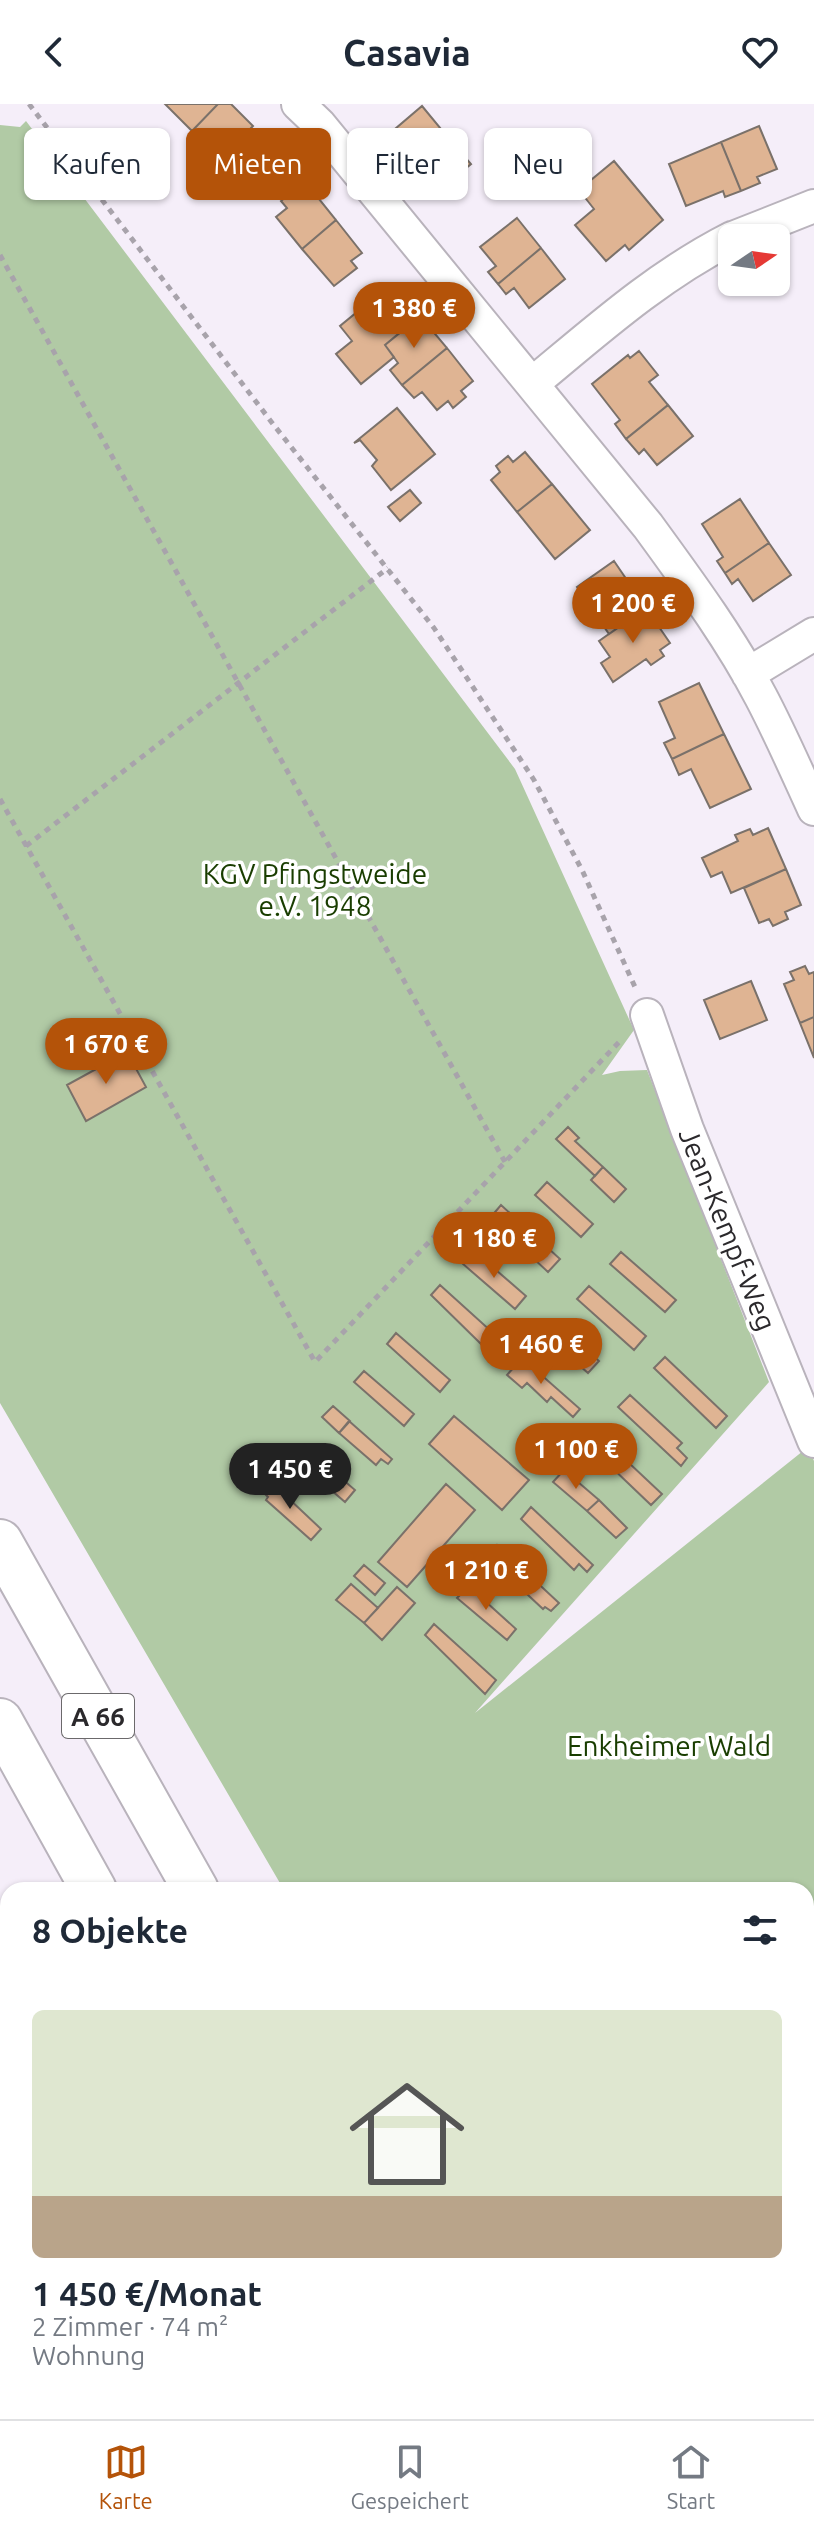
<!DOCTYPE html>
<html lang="de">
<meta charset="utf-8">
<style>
body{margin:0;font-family:Ubuntu,sans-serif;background:#f6f6f7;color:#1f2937;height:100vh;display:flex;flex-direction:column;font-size:30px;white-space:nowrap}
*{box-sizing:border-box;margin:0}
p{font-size:26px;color:#747a83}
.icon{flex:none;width:44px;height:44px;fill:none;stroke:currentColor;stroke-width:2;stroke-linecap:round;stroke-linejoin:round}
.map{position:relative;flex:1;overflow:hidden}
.details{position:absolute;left:0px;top:1778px;width:814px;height:538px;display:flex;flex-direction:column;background:#fff;border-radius:24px 24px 0 0;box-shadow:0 2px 6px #0004}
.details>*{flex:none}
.top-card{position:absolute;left:24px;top:24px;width:766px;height:72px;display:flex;gap:16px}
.needle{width:52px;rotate:77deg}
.buttons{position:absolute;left:718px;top:120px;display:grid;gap:16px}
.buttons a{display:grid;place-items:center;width:72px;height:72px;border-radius:12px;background:#fff;box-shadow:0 2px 6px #0004;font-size:40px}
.price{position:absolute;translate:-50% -68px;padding:0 18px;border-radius:28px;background:#b45309;color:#fff;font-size:26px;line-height:52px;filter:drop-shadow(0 2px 4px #0008)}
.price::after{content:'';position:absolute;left:50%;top:48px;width:24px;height:18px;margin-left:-12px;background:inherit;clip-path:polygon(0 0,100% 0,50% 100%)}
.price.current{background:#222;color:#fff}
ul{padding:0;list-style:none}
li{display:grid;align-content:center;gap:16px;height:424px;padding:0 32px}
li+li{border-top:2px solid #e0e1e3}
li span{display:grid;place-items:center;height:248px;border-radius:12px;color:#555}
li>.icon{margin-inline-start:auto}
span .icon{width:144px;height:144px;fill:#fffc;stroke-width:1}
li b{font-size:34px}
h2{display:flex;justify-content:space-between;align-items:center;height:96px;padding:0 32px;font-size:34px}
.chip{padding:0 28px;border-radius:12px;background:#fff;box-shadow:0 2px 6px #0004;font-size:28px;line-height:72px}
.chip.current{background:#b45309;color:#fff}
header{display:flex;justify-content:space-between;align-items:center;height:104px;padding:0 32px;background:#fff;font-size:36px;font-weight:700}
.menu{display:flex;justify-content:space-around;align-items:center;height:112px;border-top:2px solid #e0e1e3;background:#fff;font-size:22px;color:#747a83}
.menu a{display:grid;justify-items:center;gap:4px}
.menu .current{color:#b45309}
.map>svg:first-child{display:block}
.green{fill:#b1caa5}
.building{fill:#dfb493;stroke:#7a716a;stroke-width:2}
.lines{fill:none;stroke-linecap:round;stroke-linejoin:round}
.minor-casing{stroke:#b9b3bc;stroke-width:36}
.motorway-casing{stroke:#b9b3bc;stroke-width:48}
.path{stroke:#a8a3ab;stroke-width:5;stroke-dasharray:6 6;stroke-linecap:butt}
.minor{stroke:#fff;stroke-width:32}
.motorway{stroke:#fff;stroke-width:44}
.labels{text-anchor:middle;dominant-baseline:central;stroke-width:7;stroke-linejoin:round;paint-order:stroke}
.shield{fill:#fff;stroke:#6b696b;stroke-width:2}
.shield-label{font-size:26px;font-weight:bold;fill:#2b292c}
.park-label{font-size:28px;fill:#193d00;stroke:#fff}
.street-label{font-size:28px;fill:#2b292c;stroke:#fff}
</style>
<header><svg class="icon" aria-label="back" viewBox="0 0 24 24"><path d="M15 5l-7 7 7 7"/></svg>Casavia<svg class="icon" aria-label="heart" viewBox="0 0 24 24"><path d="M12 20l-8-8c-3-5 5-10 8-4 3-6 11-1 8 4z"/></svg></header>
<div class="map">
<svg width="814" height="2315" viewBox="0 0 814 2315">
<rect width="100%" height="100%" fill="#f5eef9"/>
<path class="green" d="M26 17 515 665 634 926 602 971 620 967 647 966 769 1278 475 1609 808 1343 814 1357V2315H592L588 2308H806V1786H284L0 1299V21L20 23Z
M0 1816 8 1831V2308H265L269 2315H0Z"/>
<path class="building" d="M165 0H218L192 27Z
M218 0H231L253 22 221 56 192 27Z
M422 2 446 31 405 65 393 50 399 45 388 31Z
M759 22 777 65 757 73 760 79 741 87 721 38Z
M446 31 471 60 434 90 424 77 419 82 405 65Z
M721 38 741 87 725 93 723 87 686 102 669 60Z
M614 57 663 116 629 146 625 141 606 157 575 121 594 105 579 86Z
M311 85 336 116 302 145 276 113 287 104 281 97 294 86 300 94Z
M517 114 541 144 498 180 488 168 496 162 480 143Z
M336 116 362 149 351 157 357 164 334 182 302 145Z
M541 144 565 175 529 204 514 184 506 190 498 180Z
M379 190 407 223 385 241 394 253 361 280 336 250 352 237 340 222Z
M420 212 447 244 402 281 390 266 398 259 385 241Z
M447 244 473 277 461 287 466 293 453 304 448 297 437 306 422 288 414 294 402 281Z
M639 247 658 271 649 278 668 301 626 335 615 320 620 316 592 280 628 251 630 254Z
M668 301 693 332 657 361 644 345 639 350 626 335Z
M397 304 435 350 391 386 372 362 377 356 360 336 354 339Z
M525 348 552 380 517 408 491 376 500 368 496 362 508 352 513 358Z
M552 380 590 426 555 455 517 408Z
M410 386 421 399 400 417 388 403Z
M740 395 769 439 725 469 717 457 723 453 702 420Z
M769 439 791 471 753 497 738 475 732 480 725 469Z
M614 457 646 504 609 530 577 483Z
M646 504 670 539 660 546 664 552 651 561 646 555 613 578 601 559 610 553 599 537Z
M699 579 724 630 672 655 664 639 675 634 659 598Z
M724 630 751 685 710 704 691 665 679 671 672 655Z
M768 724 786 765 731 789 722 768 711 773 702 754 738 737 735 731 750 725 753 731Z
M786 765 801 801 785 808 788 815 773 822 769 815 759 819 744 784Z
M805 862 809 870 814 868V913L800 919 784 880 794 876 790 868Z
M751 877 767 916 720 935 704 896Z
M814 913V954L800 919Z
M127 948 146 983 86 1017 67 981Z
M568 1023 579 1034 575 1037 603 1063 595 1072 556 1035Z
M603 1063 626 1085 614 1098 591 1076Z
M547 1078 593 1120 581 1133 535 1091Z
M501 1101 560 1155 548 1168 490 1114Z
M474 1147 526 1192 515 1205 463 1160Z
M621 1148 676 1196 665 1208 610 1160Z
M440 1181 492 1228 481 1240 431 1191Z
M589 1182 646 1232 634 1246 577 1195Z
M556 1219 599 1257 588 1269 545 1231Z
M396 1229 450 1276 440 1288 387 1240Z
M665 1253 727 1312 716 1324 654 1264Z
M522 1254 580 1305 573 1313 551 1293 547 1298 527 1279 522 1284 507 1271Z
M364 1267 414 1310 404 1322 354 1278Z
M630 1291 682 1339 677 1344 687 1354 681 1362 618 1303Z
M333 1302 350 1317 339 1329 322 1313Z
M454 1312 529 1376 502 1406 429 1340Z
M349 1317 392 1355 388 1360 381 1355 376 1361 339 1329Z
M596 1328 662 1390 651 1401 586 1339Z
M306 1344 355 1386 345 1398 296 1356Z
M564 1366 599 1396 587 1407 553 1378Z
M269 1376 321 1425 311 1436 266 1396 268 1393 261 1386Z
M446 1380 475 1406 407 1483 378 1458Z
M599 1396 627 1424 616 1434 587 1407Z
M531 1403 593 1461 587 1468 579 1460 574 1466 521 1415Z
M497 1441 559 1499 551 1507 545 1503 543 1505 486 1452Z
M364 1461 385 1479 375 1491 354 1472Z
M464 1478 516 1525 507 1536 457 1494 464 1487 459 1483Z
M351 1480 378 1504 364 1519 336 1496Z
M397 1483 415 1499 382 1536 364 1519Z
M434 1520 496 1576 485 1590 425 1531Z"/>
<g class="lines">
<g class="minor-casing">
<path id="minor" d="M298 0 319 20 648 422C688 477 729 532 761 593 780 629 797 668 814 705
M733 134 814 102
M532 280C596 227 657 172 732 134
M748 570 814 530
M647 911 687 1025 814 1337"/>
</g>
<g class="motorway-casing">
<path id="motorway" d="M0 1438 196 1786
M0 1617 94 1786
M384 2308 388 2315
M491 2308 495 2315"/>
</g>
<path class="path" d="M29 0 273 320 434 524 534 676 582 766 635 883
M0 151 505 1058
M0 695 315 1258 621 936
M26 742 388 464"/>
<use href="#minor" class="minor"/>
<use href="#motorway" class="motorway"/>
</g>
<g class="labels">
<rect class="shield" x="62" y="1590" width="72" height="44" rx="6"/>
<g class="shield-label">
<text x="98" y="1612">A 66</text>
</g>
<g class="park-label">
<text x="315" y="769">KGV Pfingstweide<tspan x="315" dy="32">e.V. 1948</tspan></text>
<text x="669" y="1641">Enkheimer Wald</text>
</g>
<g class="street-label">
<text transform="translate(728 1125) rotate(68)">Jean-Kempf-Weg</text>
</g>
</g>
</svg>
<div class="buttons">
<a><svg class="needle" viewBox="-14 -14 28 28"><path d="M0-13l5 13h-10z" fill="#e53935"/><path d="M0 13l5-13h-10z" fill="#747a83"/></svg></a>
</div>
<b class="price" style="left:414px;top:246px">1 380 €</b>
<b class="price" style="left:633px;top:541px">1 200 €</b>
<b class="price" style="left:106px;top:982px">1 670 €</b>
<b class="price" style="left:494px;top:1176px">1 180 €</b>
<b class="price" style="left:541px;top:1282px">1 460 €</b>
<b class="price" style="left:576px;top:1387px">1 100 €</b>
<b class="price current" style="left:290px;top:1407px">1 450 €</b>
<b class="price" style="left:486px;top:1508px">1 210 €</b>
<div class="top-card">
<a class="chip">Kaufen</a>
<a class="chip current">Mieten</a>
<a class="chip">Filter</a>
<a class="chip">Neu</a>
</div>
<section class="details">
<h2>8 Objekte<svg class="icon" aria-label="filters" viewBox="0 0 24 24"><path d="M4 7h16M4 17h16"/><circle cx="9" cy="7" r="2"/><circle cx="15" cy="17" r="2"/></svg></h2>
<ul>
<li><span style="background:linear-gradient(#dfe7d0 75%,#b9a48a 0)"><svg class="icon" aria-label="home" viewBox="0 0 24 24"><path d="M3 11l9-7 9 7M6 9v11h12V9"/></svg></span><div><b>1 450 €/Monat</b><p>2 Zimmer · 74 m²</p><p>Wohnung</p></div></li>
</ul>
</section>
</div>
<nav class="menu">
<a class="current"><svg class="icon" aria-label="map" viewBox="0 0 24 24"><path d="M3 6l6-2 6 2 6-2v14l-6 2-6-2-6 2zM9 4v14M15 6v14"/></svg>Karte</a>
<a><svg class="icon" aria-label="saved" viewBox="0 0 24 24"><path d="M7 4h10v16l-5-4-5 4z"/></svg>Gespeichert</a>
<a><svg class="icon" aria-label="home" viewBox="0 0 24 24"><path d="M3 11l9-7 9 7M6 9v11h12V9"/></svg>Start</a>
</nav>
